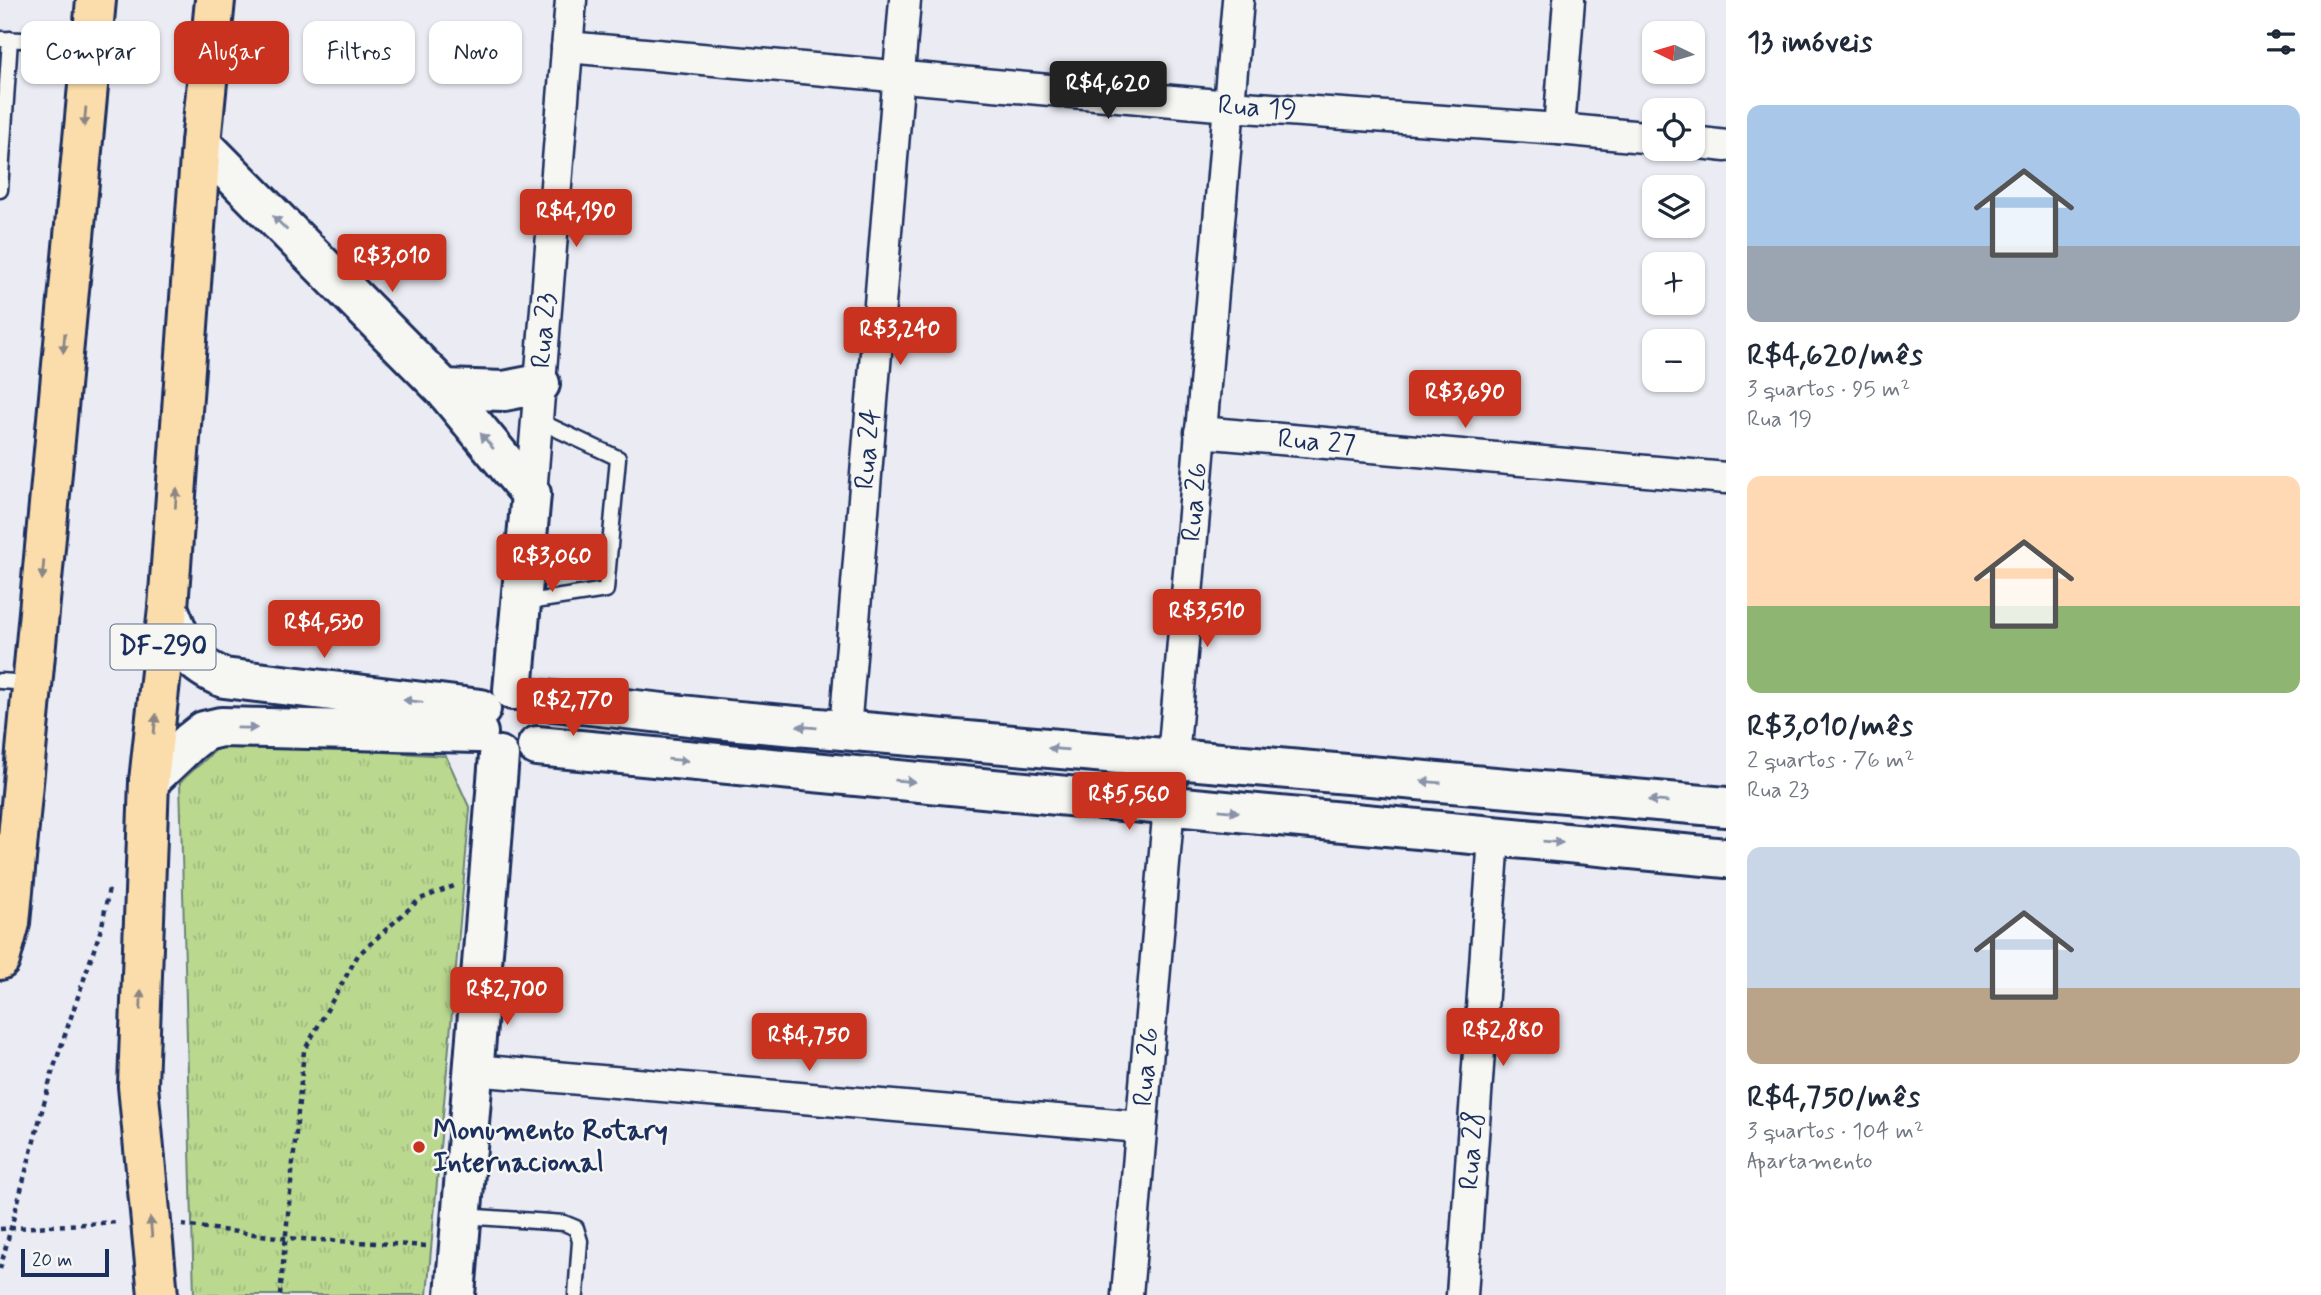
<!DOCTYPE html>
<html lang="pt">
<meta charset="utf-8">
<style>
body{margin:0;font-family:Mynerve,sans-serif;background:#f2f2f3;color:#1f2937;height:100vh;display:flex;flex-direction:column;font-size:26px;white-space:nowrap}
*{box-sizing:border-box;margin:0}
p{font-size:23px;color:#747a83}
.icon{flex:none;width:38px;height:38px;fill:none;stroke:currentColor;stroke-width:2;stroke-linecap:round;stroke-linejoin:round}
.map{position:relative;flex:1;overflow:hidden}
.details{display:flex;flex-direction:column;background:#fff;width:595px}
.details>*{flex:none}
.banner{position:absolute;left:21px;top:21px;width:665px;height:63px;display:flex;gap:14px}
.needle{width:46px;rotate:275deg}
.buttons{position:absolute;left:1642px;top:21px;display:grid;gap:14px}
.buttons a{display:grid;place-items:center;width:63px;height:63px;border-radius:14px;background:#fff;box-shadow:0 2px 5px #0004;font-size:35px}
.scale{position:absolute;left:21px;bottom:18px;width:88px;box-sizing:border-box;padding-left:7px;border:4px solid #1b2f5e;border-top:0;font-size:19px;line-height:24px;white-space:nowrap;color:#1b2f5e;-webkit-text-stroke:5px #f6f6f2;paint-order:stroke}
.price{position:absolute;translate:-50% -60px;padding:0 16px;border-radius:7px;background:#c8321e;color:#fff;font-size:23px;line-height:46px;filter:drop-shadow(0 2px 4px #0008)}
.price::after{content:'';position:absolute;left:50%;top:42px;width:21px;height:16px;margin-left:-10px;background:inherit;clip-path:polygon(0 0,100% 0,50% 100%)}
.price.selected{background:#222;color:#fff}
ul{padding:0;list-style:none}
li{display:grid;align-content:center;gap:14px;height:371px;padding:0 21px}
li span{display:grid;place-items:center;height:217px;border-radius:14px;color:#555}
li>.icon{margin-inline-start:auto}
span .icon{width:126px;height:126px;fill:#fffc;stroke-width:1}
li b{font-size:30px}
h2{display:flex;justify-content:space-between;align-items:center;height:84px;padding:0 21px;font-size:30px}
.chip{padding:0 24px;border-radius:14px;background:#fff;box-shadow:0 2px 5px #0004;font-size:24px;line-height:63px}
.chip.selected{background:#c8321e;color:#fff}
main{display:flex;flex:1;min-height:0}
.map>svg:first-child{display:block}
.park{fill:url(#park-tufts);stroke:#6b8476;stroke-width:2}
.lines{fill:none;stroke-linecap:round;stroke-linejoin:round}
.lane-casing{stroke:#1b2f5e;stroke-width:19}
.street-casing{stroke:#1b2f5e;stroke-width:35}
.secondary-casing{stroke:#1b2f5e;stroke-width:44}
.highway-casing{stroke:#1b2f5e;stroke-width:44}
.path{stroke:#1b2f5e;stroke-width:4.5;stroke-dasharray:5 5;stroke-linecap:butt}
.lane{stroke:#f6f6f2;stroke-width:14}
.street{stroke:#f6f6f2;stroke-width:30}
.secondary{stroke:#f6f6f2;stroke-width:38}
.highway{stroke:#fbddab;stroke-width:38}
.oneway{fill:#8b8684}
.oneway2{fill:#8892a8}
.poi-dot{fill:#c8321e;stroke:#f6f6f2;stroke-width:2.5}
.labels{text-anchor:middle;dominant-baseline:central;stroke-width:5;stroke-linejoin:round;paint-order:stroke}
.shield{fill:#f6f6f2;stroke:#5d6b8a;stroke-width:2}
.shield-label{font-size:26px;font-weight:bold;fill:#1b2f5e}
.street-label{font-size:28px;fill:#1b2f5e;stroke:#f6f6f2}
.poi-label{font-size:28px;font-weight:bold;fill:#1b2f5e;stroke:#f6f6f2;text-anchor:start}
</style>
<main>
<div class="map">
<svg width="1726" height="1295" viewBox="0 0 1726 1295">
<defs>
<pattern id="park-tufts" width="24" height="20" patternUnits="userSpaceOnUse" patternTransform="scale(1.75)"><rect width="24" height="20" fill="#bbd88f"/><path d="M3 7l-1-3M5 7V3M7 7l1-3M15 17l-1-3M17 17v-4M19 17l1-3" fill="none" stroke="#a0ba7e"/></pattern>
</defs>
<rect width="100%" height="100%" fill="#ebecf3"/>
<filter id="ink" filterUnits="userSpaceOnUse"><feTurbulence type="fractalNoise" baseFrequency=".0143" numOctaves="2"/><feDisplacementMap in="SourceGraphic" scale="14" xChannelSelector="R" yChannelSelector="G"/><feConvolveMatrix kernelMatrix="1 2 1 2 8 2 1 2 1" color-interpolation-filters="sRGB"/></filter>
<g filter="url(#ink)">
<path class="park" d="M225 742 446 756 470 809 427 1295H194L180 782Z"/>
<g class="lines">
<g class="lane-casing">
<path id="lane" d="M0 39 91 43
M0 190 10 39
M522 603 606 590 618 458 537 420
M0 681 30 683
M462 1216 564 1223 576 1228 580 1241 576 1295"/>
</g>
<g class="street-casing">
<g id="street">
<path id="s1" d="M567 47 1229 106 1559 129 1654 138"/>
<path d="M1559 129 1569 0"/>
<path d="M1692 142 1726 146"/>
<path id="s2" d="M1200 432 1726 478"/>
<path id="s3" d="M531 494 571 0"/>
<path id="s4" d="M845 730 905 0"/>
<path d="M473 1070 1140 1127"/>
<path id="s5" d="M1127 1295 1238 0"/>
<path id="s6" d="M1462 1295 1494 837"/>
</g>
</g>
<g class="secondary-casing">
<path id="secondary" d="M201 143 444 389 531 494 513 690
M444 389 504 391 540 384
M168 608C184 645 183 661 224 678L481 709
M535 699 727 720 1726 807
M537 746 1726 858
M149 781 190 742 204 731 221 727 478 733
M455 1295 499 756"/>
</g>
<g class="highway-casing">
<path id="highway" d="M0 960 10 923 96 0
M158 1295 138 1086 149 781 168 608 201 143 215 0"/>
</g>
<path class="path" d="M182 1225 285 1238 428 1246
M0 1229 118 1222
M0 1269 52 1073 102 926 109 888
M280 1295 304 1051 358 955 420 899 454 886"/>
<use href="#lane" class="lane"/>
<use href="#street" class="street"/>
<use href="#secondary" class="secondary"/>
<use href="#highway" class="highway"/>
</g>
<defs><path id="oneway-solid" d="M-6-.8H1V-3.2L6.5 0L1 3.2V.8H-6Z" transform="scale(1.75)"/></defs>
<g class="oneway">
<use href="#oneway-solid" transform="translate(85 117) rotate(95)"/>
<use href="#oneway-solid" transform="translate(64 343) rotate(95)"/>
<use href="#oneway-solid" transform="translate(176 498) rotate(-86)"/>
<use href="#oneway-solid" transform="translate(43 570) rotate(95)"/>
<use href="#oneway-solid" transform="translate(155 724) rotate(-84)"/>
<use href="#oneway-solid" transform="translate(141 1000) rotate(-88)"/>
<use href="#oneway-solid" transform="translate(151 1227) rotate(-95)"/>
</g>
<g class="oneway2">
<use href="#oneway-solid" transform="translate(280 223) rotate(-135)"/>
<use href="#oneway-solid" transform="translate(487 441) rotate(-130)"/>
<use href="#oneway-solid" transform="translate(413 701) rotate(-173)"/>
<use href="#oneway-solid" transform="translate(807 727) rotate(-175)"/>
<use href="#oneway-solid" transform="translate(247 728) rotate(1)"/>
<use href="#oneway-solid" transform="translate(1058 749) rotate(-175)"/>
<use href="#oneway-solid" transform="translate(678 760) rotate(5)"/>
<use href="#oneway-solid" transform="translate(905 781) rotate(5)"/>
<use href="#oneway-solid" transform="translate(1431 782) rotate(-175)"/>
<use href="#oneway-solid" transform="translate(1658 801) rotate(-175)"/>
<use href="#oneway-solid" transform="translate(1229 811) rotate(6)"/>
<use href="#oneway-solid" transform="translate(1553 842) rotate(5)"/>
</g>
</g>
<circle class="poi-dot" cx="419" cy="1147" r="7"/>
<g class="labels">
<rect class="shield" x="110.5" y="624.5" width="105" height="45" rx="5"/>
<g class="shield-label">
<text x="163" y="647">DF-290</text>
</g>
<g class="street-label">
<text stroke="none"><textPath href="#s1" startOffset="693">Rua 19</textPath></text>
<text stroke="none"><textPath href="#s3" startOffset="164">Rua 23</textPath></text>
<text stroke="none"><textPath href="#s2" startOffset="117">Rua 27</textPath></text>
<text stroke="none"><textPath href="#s4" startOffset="282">Rua 24</textPath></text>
<text stroke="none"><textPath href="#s5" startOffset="796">Rua 26</textPath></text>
<text stroke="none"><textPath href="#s5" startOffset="229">Rua 26</textPath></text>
<text stroke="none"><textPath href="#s6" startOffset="145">Rua 28</textPath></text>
</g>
<g class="poi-label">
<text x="433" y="1131">Monumento Rotary<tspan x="433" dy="32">Internacional</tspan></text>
</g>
</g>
</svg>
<div class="buttons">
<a><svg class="needle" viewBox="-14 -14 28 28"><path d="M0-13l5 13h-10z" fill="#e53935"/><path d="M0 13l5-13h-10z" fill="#747a83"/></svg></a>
<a><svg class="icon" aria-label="locate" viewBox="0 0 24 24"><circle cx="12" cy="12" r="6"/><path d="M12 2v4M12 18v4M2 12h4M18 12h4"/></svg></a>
<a><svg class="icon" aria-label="layers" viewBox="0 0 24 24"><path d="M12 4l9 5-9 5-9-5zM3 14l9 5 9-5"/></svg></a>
<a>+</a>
<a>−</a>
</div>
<div class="scale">20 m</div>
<b class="price selected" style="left:1108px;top:121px">R$4,620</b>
<b class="price" style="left:576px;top:249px">R$4,190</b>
<b class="price" style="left:392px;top:294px">R$3,010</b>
<b class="price" style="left:900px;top:367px">R$3,240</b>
<b class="price" style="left:1465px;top:430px">R$3,690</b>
<b class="price" style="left:552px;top:594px">R$3,060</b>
<b class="price" style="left:1207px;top:649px">R$3,510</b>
<b class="price" style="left:324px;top:660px">R$4,530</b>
<b class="price" style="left:573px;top:738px">R$2,770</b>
<b class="price" style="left:1129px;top:832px">R$5,560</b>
<b class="price" style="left:507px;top:1027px">R$2,700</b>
<b class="price" style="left:1503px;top:1068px">R$2,880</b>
<b class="price" style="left:809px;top:1073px">R$4,750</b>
<div class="banner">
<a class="chip">Comprar</a>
<a class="chip selected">Alugar</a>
<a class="chip">Filtros</a>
<a class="chip">Novo</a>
</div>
</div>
<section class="details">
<h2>13 imóveis<svg class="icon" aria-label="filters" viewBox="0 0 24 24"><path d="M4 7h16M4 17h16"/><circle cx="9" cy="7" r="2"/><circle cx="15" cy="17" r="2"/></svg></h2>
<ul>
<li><span style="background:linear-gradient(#a9c7e8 65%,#9aa5b1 0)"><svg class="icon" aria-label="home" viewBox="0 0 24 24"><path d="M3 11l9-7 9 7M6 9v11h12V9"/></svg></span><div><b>R$4,620/mês</b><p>3 quartos · 95 m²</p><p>Rua 19</p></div></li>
<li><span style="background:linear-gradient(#ffd9b3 60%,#8fb573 0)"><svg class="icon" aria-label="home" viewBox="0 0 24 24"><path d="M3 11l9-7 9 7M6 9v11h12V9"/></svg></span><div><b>R$3,010/mês</b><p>2 quartos · 76 m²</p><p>Rua 23</p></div></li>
<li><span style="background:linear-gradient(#c9d6e8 65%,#b9a48a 0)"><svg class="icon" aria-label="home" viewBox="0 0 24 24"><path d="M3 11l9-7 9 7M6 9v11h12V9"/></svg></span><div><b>R$4,750/mês</b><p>3 quartos · 104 m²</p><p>Apartamento</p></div></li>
</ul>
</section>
</main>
